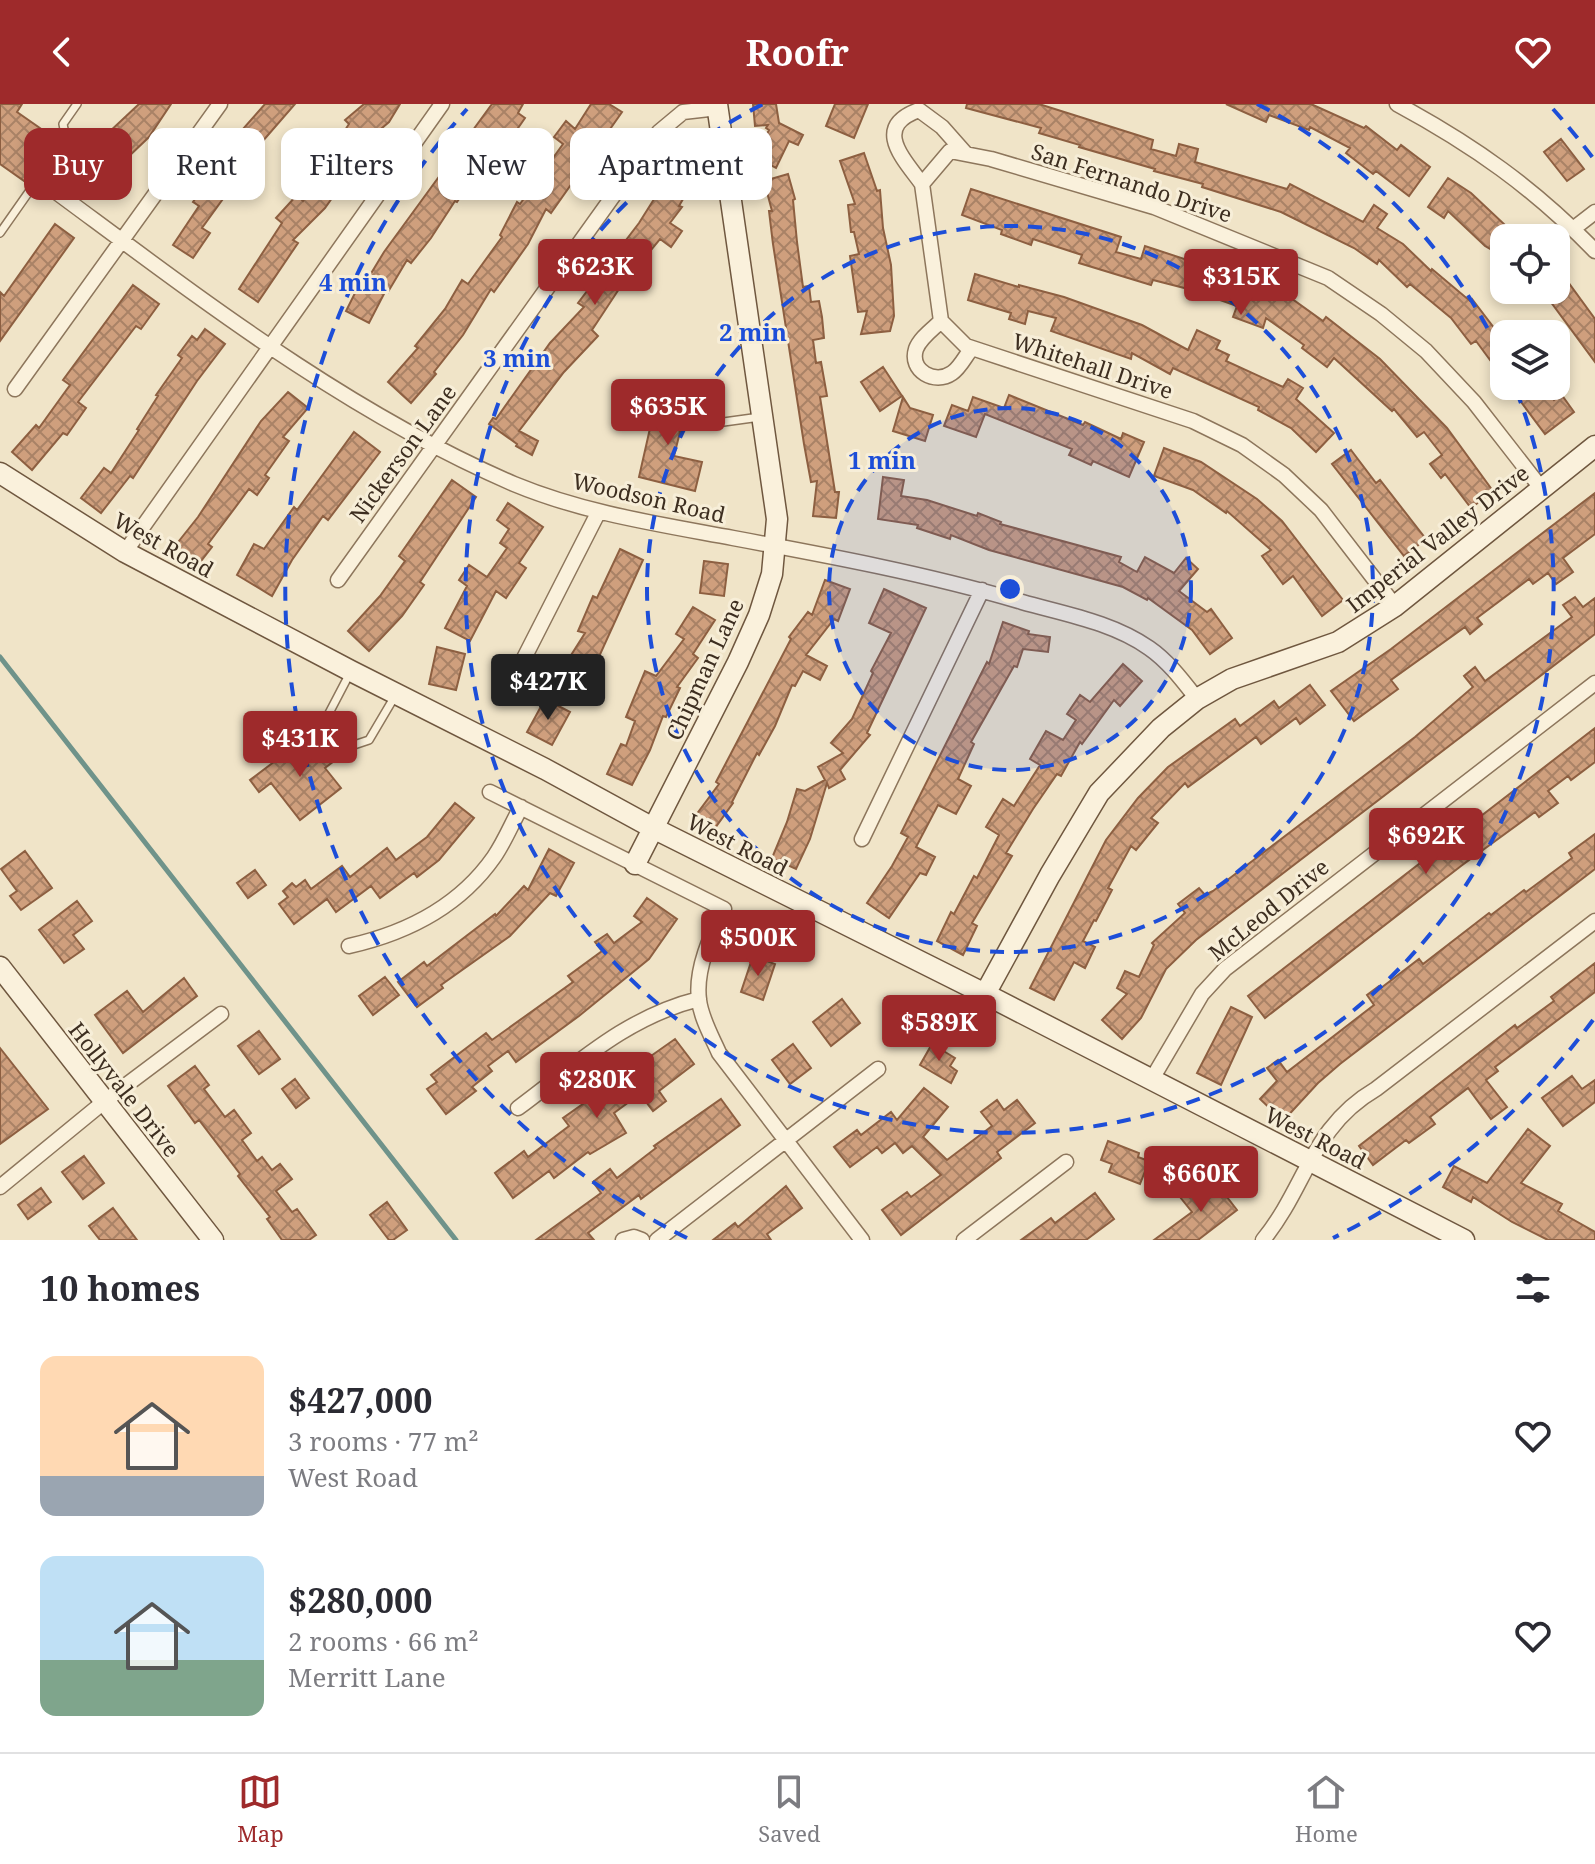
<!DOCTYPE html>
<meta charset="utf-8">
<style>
body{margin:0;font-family:"Noto Serif",serif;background:#f2f2f3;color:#2b2b33;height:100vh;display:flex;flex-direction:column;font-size:30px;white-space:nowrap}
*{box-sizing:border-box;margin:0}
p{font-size:26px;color:#7c7c81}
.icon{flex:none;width:44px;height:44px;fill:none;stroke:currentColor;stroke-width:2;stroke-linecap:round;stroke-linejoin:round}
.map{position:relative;height:1136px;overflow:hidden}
.drawer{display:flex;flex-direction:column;background:#fff;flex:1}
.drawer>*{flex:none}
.hud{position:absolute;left:24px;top:24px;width:800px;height:72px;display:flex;gap:16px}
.tools{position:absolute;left:1490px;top:120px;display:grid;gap:16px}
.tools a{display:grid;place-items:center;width:80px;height:80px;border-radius:16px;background:#fff;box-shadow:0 4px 12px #0003;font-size:40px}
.price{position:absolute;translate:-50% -68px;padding:0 18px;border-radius:8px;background:#9e2a2b;color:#fff;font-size:26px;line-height:52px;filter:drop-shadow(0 2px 4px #0008)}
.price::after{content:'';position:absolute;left:50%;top:48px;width:24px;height:18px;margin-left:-12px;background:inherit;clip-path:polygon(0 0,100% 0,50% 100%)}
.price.selected{background:#222;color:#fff}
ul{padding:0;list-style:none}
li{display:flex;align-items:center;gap:24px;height:200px;padding:0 40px}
li span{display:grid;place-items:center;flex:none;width:224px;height:160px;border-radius:16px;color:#555}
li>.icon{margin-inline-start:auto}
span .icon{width:96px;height:96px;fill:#fffc;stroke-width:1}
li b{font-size:34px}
h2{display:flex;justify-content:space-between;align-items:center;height:96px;padding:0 40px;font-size:34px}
.chip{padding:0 28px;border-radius:16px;background:#fff;box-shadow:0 4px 12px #0003;font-size:28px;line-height:72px}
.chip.selected{background:#9e2a2b;color:#fff}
header{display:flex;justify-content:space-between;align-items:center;height:104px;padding:0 40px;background:#9e2a2b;color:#fff;font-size:36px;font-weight:700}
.tab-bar{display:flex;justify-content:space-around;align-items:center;height:112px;border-top:2px solid #e1e1e2;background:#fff;font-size:22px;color:#7c7c81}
.tab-bar a{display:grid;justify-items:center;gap:4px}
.tab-bar .selected{color:#9e2a2b}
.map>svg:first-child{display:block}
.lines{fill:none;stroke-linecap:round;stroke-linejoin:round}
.stream{stroke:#6f938a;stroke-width:5}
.building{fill:url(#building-cross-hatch);stroke:#8d5f41;stroke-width:2}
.lane-casing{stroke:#8d765c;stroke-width:10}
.street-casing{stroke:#8d765c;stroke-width:17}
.secondary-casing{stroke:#6f573f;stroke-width:23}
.lane{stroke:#faf1dc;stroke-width:7}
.street{stroke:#faf1dc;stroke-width:14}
.secondary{stroke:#faf1dc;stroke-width:20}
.ring{fill:none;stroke:#1d4ed8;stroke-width:4;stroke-dasharray:14 10}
.labels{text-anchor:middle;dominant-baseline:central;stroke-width:6;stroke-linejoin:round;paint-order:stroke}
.street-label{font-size:22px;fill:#3d2e20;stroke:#f7eed8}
.centre{fill:#1d4ed8;stroke:#f7eed8;stroke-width:4}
.ring-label{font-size:24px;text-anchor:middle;font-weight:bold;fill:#1d4ed8;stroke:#f7eed8;stroke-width:6;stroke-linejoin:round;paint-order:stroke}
</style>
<header><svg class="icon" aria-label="back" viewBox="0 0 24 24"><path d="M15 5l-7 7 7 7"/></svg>Roofr<svg class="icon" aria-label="heart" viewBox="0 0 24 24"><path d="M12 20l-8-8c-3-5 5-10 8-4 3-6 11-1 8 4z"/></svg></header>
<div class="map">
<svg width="1595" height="1136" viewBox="0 0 1595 1136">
<defs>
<pattern id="building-cross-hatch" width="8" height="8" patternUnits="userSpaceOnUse" patternTransform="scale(2)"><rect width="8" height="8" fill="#cf9f7d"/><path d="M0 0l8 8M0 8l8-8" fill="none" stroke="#a98266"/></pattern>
</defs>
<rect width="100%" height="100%" fill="#f0e4c8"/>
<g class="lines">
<path class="stream" d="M0 553 456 1136"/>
</g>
<path class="building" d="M0 0H22L17 8 57 36 27 79 0 60Z
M139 0H171L149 33 125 56 128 59 107 88 84 71 111 34 107 30Z
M265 0H295L248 54 228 84 230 85 202 124 210 129 193 154 173 141 199 102 193 98 242 26Z
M364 0H400L389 18 362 41 367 44 325 104 293 136 298 139 258 198 239 185 282 119 276 114 297 91 303 97 330 57 326 55 349 20 345 16Z
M492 0H523L518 9 525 14 507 40 496 33 472 69 475 71 457 98 455 97 431 134 411 159 407 156 388 188 386 186 369 219 346 207 360 179 364 181 384 148Z
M591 0H609L622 8 551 109 546 105 528 140 494 188 491 185 463 231 434 268 436 270 411 299 388 278 418 244 415 242 445 205 462 176 468 180 502 133 500 131 517 98 520 100 563 40 554 33 566 17 575 25Z
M753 0H776L779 19 803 31 798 41 789 37 776 64 755 53 769 26 766 24 768 21 755 22Z
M835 0H868L854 34 826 22Z
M967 0H1039L1153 36 1151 45 1176 52 1179 40 1198 45 1195 58 1287 85 1290 80 1363 118 1374 101 1387 110 1377 124 1403 140 1431 167 1432 165 1470 197 1472 195 1498 229 1504 224V275L1476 237 1471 240 1451 214 1410 180 1407 183 1379 156 1377 160 1354 144 1281 108 1202 83 1203 80 1154 67 1155 65 1079 43 1080 41 1039 29 1041 24 966 4Z
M1226 0H1311L1364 24 1366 22 1397 46 1401 41 1430 63 1409 92 1376 67 1373 70 1346 49 1350 44 1310 23 1309 26 1269 11 1266 18Z
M1561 35 1584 65 1567 77 1544 48Z
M864 49 877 87 880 86 883 124 891 161 894 212 890 227 861 230 867 207 858 208 850 152 859 150 854 128H851L848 101 855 100 840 57Z
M678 57 698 69 679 102 682 103 670 119 682 127 671 143 660 135 619 185 592 226 598 232 564 268 519 327 538 337 532 351 516 342 517 340 489 320 493 314 496 315 550 239 584 203 578 199 639 119Z
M788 70 795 95 793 96 797 138 803 183 809 182 811 198 819 197 822 213 824 234 813 236 816 259 821 258 827 292 820 293 835 388H839L836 414 813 412 817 377 811 378 804 340 773 140 769 107H772L764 77Z
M1448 74 1471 89 1506 122 1528 134H1504V153L1485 142 1448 107 1444 114 1428 103Z
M971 85 1121 133 1116 148 1141 155 1145 142 1281 187 1323 217 1326 213 1380 255 1447 324 1493 387 1471 404 1445 370 1441 374 1430 360 1442 351 1424 328 1417 333 1394 305 1392 307 1334 254 1327 263 1302 244 1304 241 1266 214 1263 224 1233 213 1237 202 1192 186 1153 176 1151 181 1079 159 1082 151 1033 135 1031 141 1001 130 1002 126 962 111Z
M55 120 74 134 0 237V188L4 192Z
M1556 168 1568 178 1595 215V258L1542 186H1556Z
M975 170 1019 183V181L1064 193 1142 221 1188 246 1197 226 1220 237 1216 245 1229 251 1226 257 1283 283 1288 275 1303 284 1296 295 1334 329 1316 348 1291 324 1258 306 1259 303 1173 264 1170 270 1132 249 1131 255 1051 227 1056 214 1028 207 1025 220 1009 215 1011 209 968 196Z
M133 181 159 200 141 225 136 222 78 298 86 304 67 331 63 329 32 366 12 348 36 321 39 324 70 281 63 276Z
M205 225 225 240 197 277 133 374 130 372 101 409 81 394 104 364 111 369 139 326 137 325 158 292 156 291 182 254 178 251 192 232 197 236Z
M883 263 902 292 880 307 861 278Z
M1509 282H1543L1554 296 1561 290 1574 308 1545 330Z
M288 288 308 304 283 333 289 337 265 371 269 374 257 391 249 385 208 440 212 443 194 466 171 447 198 413 261 317Z
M658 289 688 296 674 352 702 358 695 387 639 373Z
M1009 291 1083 321 1085 318 1121 335 1123 329 1144 338 1129 373 1093 357 1091 361 1069 351 1072 345 985 310 976 333 944 322 952 301 968 307 973 293 1004 304Z
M903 293 910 304 933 311 925 337 893 327Z
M354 328 380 348 328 416 323 412 292 456 272 492 237 471 254 440 264 445 294 403 297 406Z
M1164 344 1201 358 1257 395 1282 417 1343 496 1322 512 1293 472 1283 480 1262 452 1271 446 1227 407 1226 409 1193 386 1154 372Z
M1351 346 1376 379 1380 376 1426 435 1404 452 1332 360Z
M883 373 904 376 901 392 927 396 977 412 978 409 1001 418 1000 420 1121 453 1119 458 1137 468 1145 453 1174 469 1186 454 1198 465 1179 487 1207 508 1211 505 1232 534 1210 550 1192 526 1148 494 1147 496 1123 483 989 446 951 431 950 435 917 424 918 421 878 415Z
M452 376 476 393 420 478 424 481 402 512 369 547 348 527 380 492 405 457 399 452Z
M1595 389V430L1563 454 1573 468 1556 480 1548 469 1533 480 1529 475 1477 514 1482 520 1470 530 1465 523 1391 576 1398 585 1354 617 1331 587 1391 545Z
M508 399 543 423 519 459 526 464 506 494 496 487 470 537 445 524 467 482 459 476 469 461 487 473 507 444 500 439 509 425 497 416Z
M620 445 643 456 597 557 602 560 583 592 556 575 585 529 578 527 593 492 597 494Z
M704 457 728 460 724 492 700 489Z
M825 476 850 485 838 517 834 515 806 551 827 562 820 576 803 567 795 582 792 581 775 622 759 651 757 649 732 698 733 699 715 724 696 711 719 680 716 678 791 535 789 533 808 508 812 511Z
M884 485 926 504 867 629 870 631 840 666 845 675 829 684 827 679 810 735 796 765 772 754 787 718 797 685 805 687 825 676 818 663 843 649 831 639 852 615 873 569 871 567 891 529 869 519Z
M1575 493 1583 503 1595 494V530L1196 836 1166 865 1141 914 1122 935 1102 916 1127 890 1117 884 1125 867 1139 873 1154 841 1152 839 1185 809 1178 800 1199 784 1205 791 1213 787 1415 633 1473 583 1464 572 1475 563 1485 577 1565 518 1572 513 1563 501Z
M693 503 715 516 693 550 698 554 677 583 680 584 666 613 663 612 650 646 632 681 607 670 621 640 626 642 635 617 626 613 645 567 656 572 684 535 676 530Z
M1003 518 1029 527 1028 530 1050 533 1048 548 1023 545 1017 563 1014 562 971 638 974 640 958 675 971 682 956 710 938 701 916 743 935 753 926 771 920 769 889 814 867 799 892 762 908 733 901 729 987 558 989 560Z
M437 543 465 550 456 586 429 580Z
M1123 560 1142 577 1120 602 1114 596 1082 640 1080 638 1061 672 1057 670 1033 705 1006 749 1012 752 972 819 977 822 963 851 937 837 951 808 954 810 974 772 977 774 999 731 986 723 1003 695 1014 702 1040 661 1030 655 1046 627 1063 636 1076 616 1067 610 1080 591 1090 598Z
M1310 581 1325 601 1300 620 1296 614 1261 640 1256 633 1188 683 1185 679 1151 714 1158 719 1136 746 1131 742 1108 784 1112 786 1096 817 1094 816 1083 837 1095 843 1085 864 1074 858 1054 896 1030 884 1106 736 1138 694 1168 663 1235 615 1240 622 1274 597 1279 604Z
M545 595 570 608 552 641 527 628Z
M1595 624V658L1571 676 1568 672 1548 687 1558 699 1539 713 1535 708 1461 762 1265 914 1248 892Z
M303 636 318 655 331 645 338 654 325 664 341 684 300 716 271 679 259 688 250 676Z
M455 699 474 714 439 756 417 773 414 769 380 794 371 782 336 808 327 795 294 820 279 800 288 793 283 787 292 779 296 783 305 776 311 785 342 762 350 773 387 744 396 756 427 733Z
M1595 730V765L1340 960 1318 979 1283 1017 1260 995 1277 977 1267 964 1278 956 1287 968 1374 901 1367 891 1379 882 1381 884 1419 855 1423 860 1489 809 1491 811 1524 786 1526 788 1572 754 1569 749Z
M549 745 574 759 556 792 550 789 510 832 441 881 443 884 417 903 398 878 424 858 427 862 495 810 496 812 524 782 528 786Z
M25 747 52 784 21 806 10 792 17 787 1 765Z
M255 766 266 781 248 794 237 779Z
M647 794 677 815 649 855 579 912 516 958 508 947 488 962 492 967 472 983 476 987 446 1010 427 985 437 978 431 971 486 929 492 936 573 878 568 872 602 847 595 838 607 830 614 839 642 818 634 812Z
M77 797 92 817 73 831 84 845 64 859 39 826Z
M753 852 775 860 763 896 741 888Z
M1595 859V888L1495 963 1498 967 1486 976 1507 1003 1491 1015 1468 984 1430 1013 1435 1020 1409 1039 1406 1036 1373 1061 1359 1042 1515 921 1517 924 1554 897 1551 893Z
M385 873 399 891 373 911 359 892Z
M184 874 197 892 123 949 95 911 127 887 143 908Z
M842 895 860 919 831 942 813 918Z
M1231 903 1252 913 1221 981 1197 969Z
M259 927 280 955 259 970 238 942Z
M675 935 694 960 659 987 666 997 653 1007 640 990 614 1009 626 1029 590 1050 588 1048 554 1074 549 1067 513 1094 495 1069 524 1047 528 1053 569 1022 563 1014Z
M793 940 811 964 790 980 772 956Z
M932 940 955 954 950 962 957 967 951 979 920 961Z
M0 944 48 1005 0 1040Z
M195 962 209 981 204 985 225 1013 234 1006 251 1029 242 1036 257 1057 262 1053 272 1066 280 1060 292 1075 276 1087 292 1108 297 1105 316 1131 309 1136H282L267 1115 270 1113 238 1072 240 1070 199 1016 195 1019 168 982Z
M1572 972 1582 985 1595 976V998L1563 1022 1542 994Z
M295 975 309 994 296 1004 282 985Z
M924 984 948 1003 923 1033 947 1056 992 1022 981 1008 997 996 1004 1006 1017 996 1035 1019 997 1048 1001 1054 901 1131 882 1106 907 1088 911 1093 941 1071 912 1042 903 1049 895 1039 882 1049 877 1043 850 1063 834 1043 857 1026 861 1031 891 1008 897 1016Z
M721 995 740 1021 641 1095 639 1091 588 1129 594 1136H536L601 1089 593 1078 610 1065 617 1074 656 1044 654 1042Z
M1528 1025 1550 1042 1521 1079 1562 1100 1558 1107 1595 1128V1136H1548L1512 1118 1473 1093 1471 1098 1443 1083 1454 1062 1487 1079Z
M1108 1037 1139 1049 1138 1053 1149 1057 1140 1080 1109 1068 1112 1060 1101 1056Z
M84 1052 104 1079 83 1095 62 1068Z
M1199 1079 1205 1087 1216 1079 1237 1106 1198 1136H1154L1192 1108 1180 1093Z
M786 1082 802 1104 767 1130 771 1136H713L735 1119 738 1123Z
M41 1084 51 1098 28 1115 18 1101Z
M1095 1089 1114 1115 1086 1136H1021L1051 1114 1055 1119Z
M387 1098 407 1126 393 1136H389L370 1111Z
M113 1104 137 1136H100L89 1122Z"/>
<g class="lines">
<g class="lane-casing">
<path id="lane" d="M0 129 66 35 63 20 77 0
M709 320 760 313
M350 569 327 613C326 629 342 634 354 641L369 636 395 592"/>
</g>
<g class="street-casing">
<path id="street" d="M1397 0C1473 41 1534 84 1595 147
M922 80C903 54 872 23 919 6L942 23 965 49
M48 82C196 191 344 307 514 380 584 409 658 420 733 434 830 452 927 470 1022 498 1064 510 1112 518 1149 544 1168 557 1183 577 1197 595
M1573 125 1595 108
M941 217C933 225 920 234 916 245 909 267 935 281 952 269 960 264 966 251 972 244
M15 285 220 0
M125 448 442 0
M338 476 659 28 683 8 718 4
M1395 502 1321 406 1284 371 1242 341 1193 317 966 242 941 217 922 80 950 47 991 55 1154 103 1328 174 1381 210 1426 247 1474 298 1541 384
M517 568 598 409
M490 688 724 805C711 831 695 865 699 896 701 914 712 933 719 949L862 1136
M862 735 982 486
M349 842C407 829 459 803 494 753 505 737 512 719 521 703
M1152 975 1202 890 1225 865 1595 579
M518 1004C576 961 626 913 699 895
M0 1083 105 997 221 910
M623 1136 634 1133 642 1136
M657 1136 878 965
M964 1136 1066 1058
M1263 1136C1307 1082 1311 1023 1376 985L1595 817"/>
</g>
<g class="secondary-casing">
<path id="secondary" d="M0 369 125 448 351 567 545 665 653 724 985 890 1464 1136
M635 760 738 558 759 511 772 470 777 415 717 0
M0 863 213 1136
M985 890 1050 771 1099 689 1161 624 1197 595 1232 575 1338 538 1395 502 1595 342"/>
</g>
<use href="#lane" class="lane"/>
<use href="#street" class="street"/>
<use href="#secondary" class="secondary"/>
</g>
<circle cx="1010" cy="485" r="181" fill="#1d4ed8" fill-opacity=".12"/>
<g class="ring">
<circle cx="1010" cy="485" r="181"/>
<circle cx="1010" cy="485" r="363"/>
<path d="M1257 0A544 544 0 0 1 1503 255M1516 286A544 544 0 1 1 763 0"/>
<path d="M1593 916A725 725 0 0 1 1333 1134M687 1134A725 725 0 0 1 467 5M1553 5A725 725 0 0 1 1593 54"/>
</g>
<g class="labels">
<g class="street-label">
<text transform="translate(1132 78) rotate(18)">San Fernando Drive</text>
<text transform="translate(1093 261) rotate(18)">Whitehall Drive</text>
<text transform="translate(402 349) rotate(-54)">Nickerson Lane</text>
<text transform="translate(649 393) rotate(13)">Woodson Road</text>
<text transform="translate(1437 434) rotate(-38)">Imperial Valley Drive</text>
<text transform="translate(164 440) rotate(29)">West Road</text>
<text transform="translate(704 565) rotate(-65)">Chipman Lane</text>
<text transform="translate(738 740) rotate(27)">West Road</text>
<text transform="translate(1268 805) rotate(-39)">McLeod Drive</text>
<text transform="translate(125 985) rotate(52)">Hollyvale Drive</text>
<text transform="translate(1316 1033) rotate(27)">West Road</text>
</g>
</g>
<circle cx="1010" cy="485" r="12" class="centre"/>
<g class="ring-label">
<text x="353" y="187">4 min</text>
<text x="753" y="237">2 min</text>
<text x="517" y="263">3 min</text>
<text x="882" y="365">1 min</text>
</g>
</svg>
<div class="tools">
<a><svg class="icon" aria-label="locate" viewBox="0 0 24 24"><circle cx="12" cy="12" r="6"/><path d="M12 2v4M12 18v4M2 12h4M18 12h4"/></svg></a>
<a><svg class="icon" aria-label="layers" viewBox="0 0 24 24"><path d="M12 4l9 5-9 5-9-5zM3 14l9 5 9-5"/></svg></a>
</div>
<b class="price" style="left:595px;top:203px">$623K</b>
<b class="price" style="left:1241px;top:213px">$315K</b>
<b class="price" style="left:668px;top:343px">$635K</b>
<b class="price selected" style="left:548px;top:618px">$427K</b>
<b class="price" style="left:300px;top:675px">$431K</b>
<b class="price" style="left:1426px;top:772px">$692K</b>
<b class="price" style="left:758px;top:874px">$500K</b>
<b class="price" style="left:939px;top:959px">$589K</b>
<b class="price" style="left:597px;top:1016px">$280K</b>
<b class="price" style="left:1201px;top:1110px">$660K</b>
<div class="hud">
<a class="chip selected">Buy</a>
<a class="chip">Rent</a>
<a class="chip">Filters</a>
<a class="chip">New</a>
<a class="chip">Apartment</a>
</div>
</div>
<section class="drawer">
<h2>10 homes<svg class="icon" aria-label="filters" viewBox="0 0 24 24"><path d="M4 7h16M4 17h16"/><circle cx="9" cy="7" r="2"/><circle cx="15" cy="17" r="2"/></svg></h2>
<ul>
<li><span style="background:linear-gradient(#ffd9b3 75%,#9aa5b1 0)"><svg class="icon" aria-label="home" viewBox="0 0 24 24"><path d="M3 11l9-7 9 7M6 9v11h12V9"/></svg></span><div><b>$427,000</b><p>3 rooms · 77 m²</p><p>West Road</p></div><svg class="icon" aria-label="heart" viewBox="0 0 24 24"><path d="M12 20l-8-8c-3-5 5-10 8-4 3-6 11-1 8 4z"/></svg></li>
<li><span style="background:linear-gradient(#bfe0f5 65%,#7fa58c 0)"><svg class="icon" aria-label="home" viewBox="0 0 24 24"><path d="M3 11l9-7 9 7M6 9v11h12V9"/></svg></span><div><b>$280,000</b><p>2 rooms · 66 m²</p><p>Merritt Lane</p></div><svg class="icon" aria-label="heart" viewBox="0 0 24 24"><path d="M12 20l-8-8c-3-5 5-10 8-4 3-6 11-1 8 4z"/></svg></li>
</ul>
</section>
<nav class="tab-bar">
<a class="selected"><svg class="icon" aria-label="map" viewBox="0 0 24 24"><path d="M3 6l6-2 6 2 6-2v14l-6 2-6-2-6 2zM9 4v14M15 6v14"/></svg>Map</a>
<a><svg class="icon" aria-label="saved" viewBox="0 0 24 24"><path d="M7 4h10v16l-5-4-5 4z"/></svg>Saved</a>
<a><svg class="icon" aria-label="home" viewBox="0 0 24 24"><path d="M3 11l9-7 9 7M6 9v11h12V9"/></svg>Home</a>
</nav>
